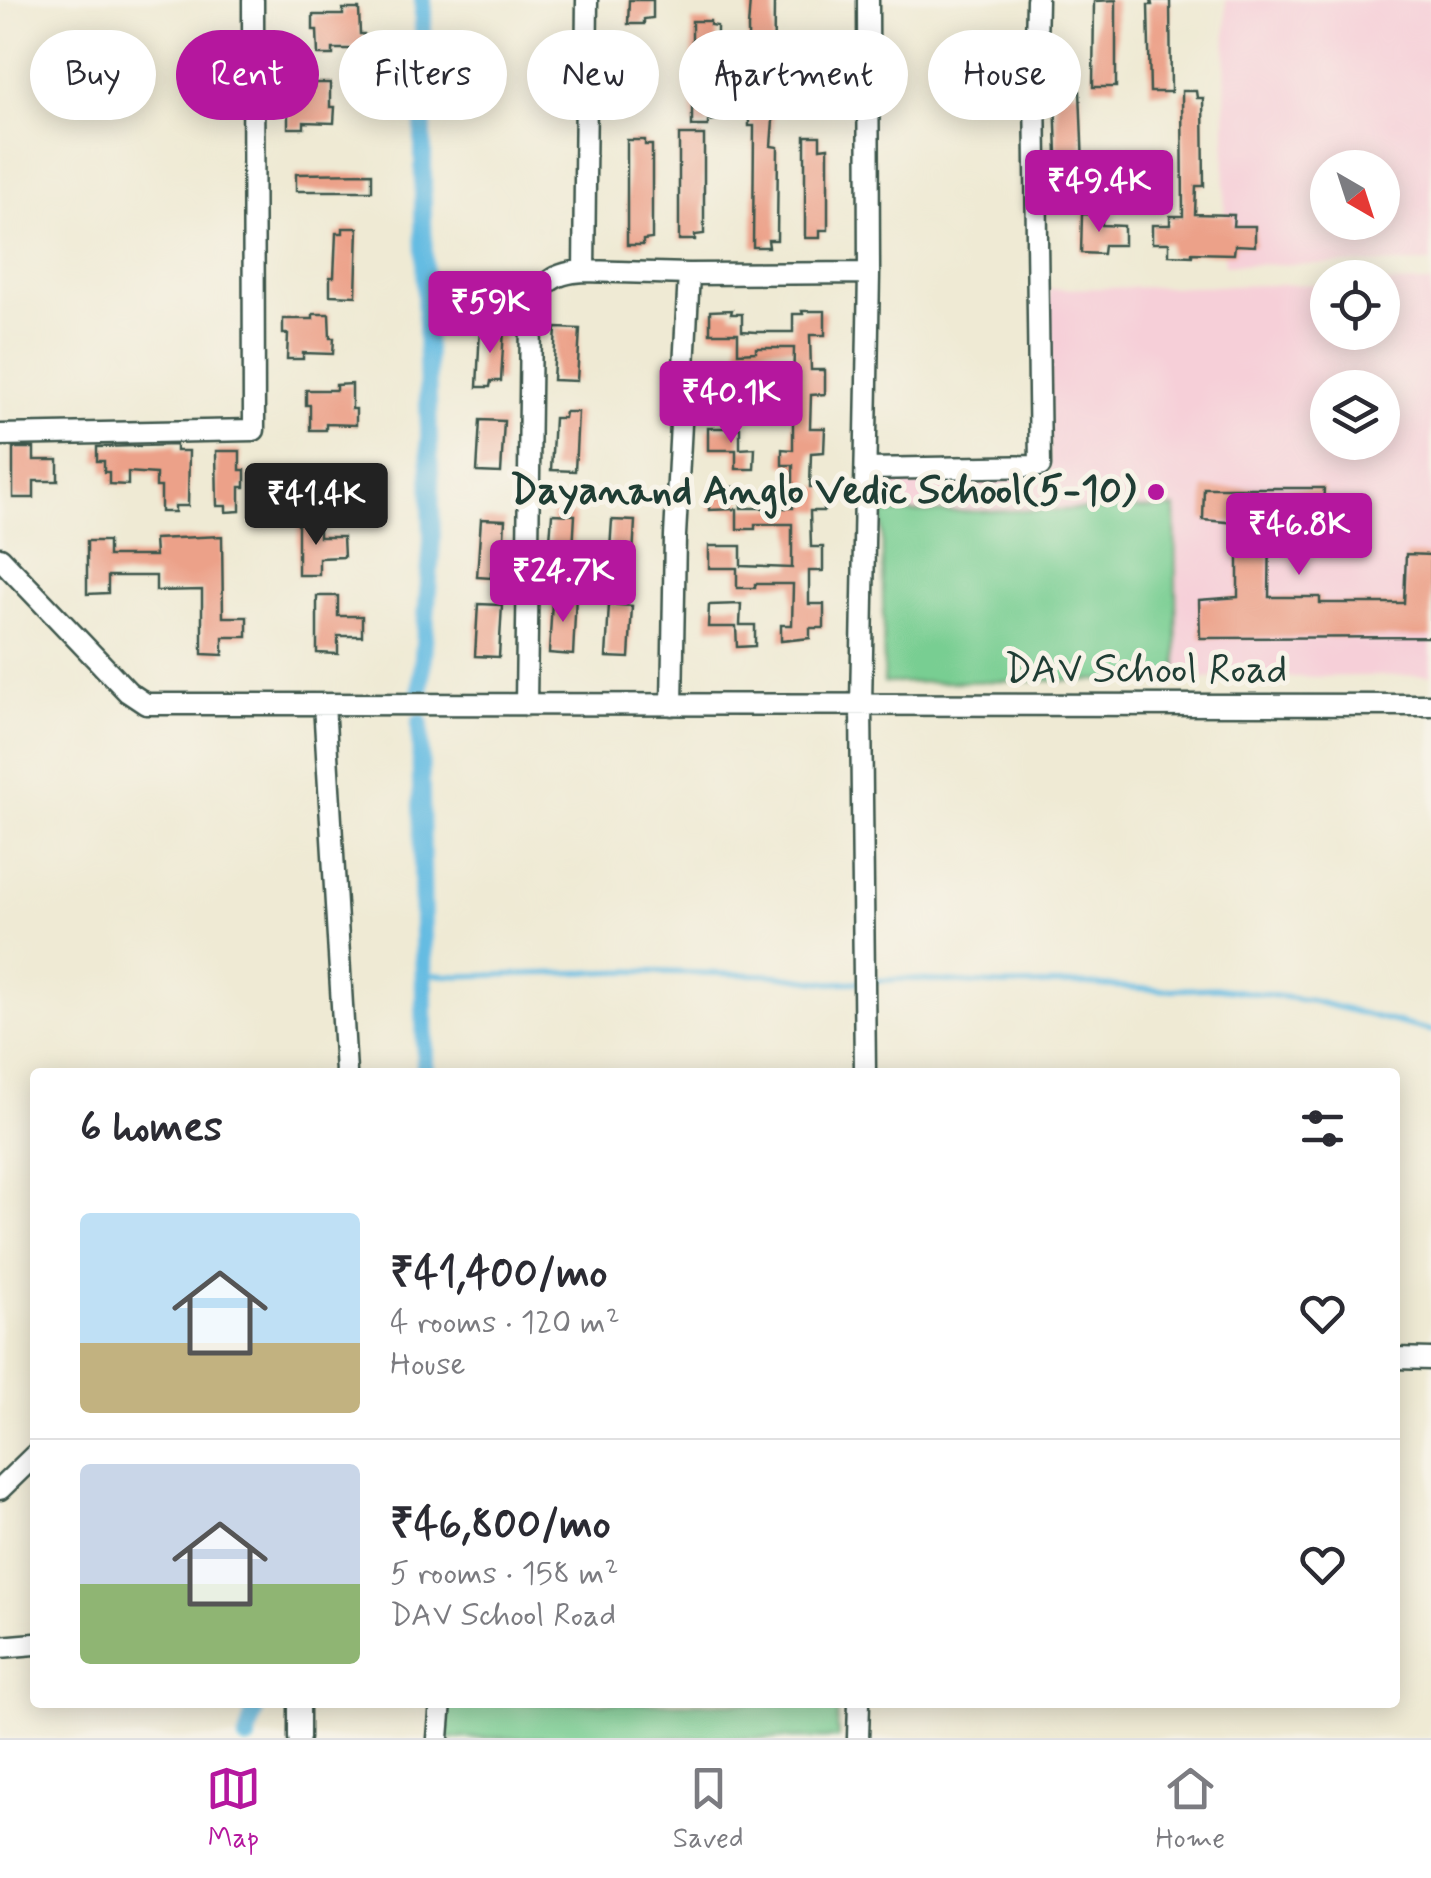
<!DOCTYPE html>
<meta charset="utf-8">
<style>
body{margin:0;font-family:Mynerve,sans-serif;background:#f2f2f3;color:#2b2b33;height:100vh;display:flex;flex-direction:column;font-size:38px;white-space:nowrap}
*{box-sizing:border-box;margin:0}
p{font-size:32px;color:#7c7c81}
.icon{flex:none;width:55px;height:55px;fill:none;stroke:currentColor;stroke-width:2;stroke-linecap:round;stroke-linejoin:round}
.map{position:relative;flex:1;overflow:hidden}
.side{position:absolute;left:30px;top:1068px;width:1370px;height:640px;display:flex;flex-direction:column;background:#fff;border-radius:10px;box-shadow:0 5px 25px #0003}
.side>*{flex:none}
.banner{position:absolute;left:30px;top:30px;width:1372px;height:90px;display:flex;gap:20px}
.needle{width:65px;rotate:141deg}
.controls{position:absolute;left:1310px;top:150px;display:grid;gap:20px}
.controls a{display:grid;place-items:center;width:90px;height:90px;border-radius:50%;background:#fff;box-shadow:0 5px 25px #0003;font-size:50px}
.price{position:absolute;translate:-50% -85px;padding:0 22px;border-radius:10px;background:#b5179e;color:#fff;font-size:32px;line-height:65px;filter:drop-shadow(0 2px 5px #0008)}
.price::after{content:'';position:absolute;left:50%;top:60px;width:30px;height:22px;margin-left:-15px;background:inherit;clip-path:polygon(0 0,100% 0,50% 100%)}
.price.on{background:#222;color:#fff}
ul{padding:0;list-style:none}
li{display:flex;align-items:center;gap:30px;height:250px;padding:0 50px}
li+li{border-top:2px solid #e1e1e2}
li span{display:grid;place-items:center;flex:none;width:280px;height:200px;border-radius:10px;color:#555}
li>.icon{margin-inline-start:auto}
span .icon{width:120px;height:120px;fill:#fffc;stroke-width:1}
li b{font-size:42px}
h2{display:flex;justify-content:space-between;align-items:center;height:120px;padding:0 50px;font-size:42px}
.pill{padding:0 35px;border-radius:45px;background:#fff;box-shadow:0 5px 25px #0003;font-size:35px;line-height:90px}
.pill.on{background:#b5179e;color:#fff}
.tab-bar{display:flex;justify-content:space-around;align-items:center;height:140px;border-top:2px solid #e1e1e2;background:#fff;font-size:28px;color:#7c7c81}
.tab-bar a{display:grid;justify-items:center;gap:5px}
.tab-bar .on{color:#b5179e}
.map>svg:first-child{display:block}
.built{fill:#f6cfd8;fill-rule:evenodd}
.green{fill:#78ce92;stroke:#4c8663;stroke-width:2.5}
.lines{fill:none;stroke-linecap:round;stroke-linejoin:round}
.stream{stroke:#65bce2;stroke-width:5}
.canal{stroke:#65bce2;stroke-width:18}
.building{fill:#eca189}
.minor-casing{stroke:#3e574c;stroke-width:25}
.minor{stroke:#fff;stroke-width:20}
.poi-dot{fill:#b5179e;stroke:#f7f3e8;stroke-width:4}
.labels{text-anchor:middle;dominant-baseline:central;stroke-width:10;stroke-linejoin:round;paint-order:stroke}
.poi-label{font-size:40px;font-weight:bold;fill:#1f3d34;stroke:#f7f3e8;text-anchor:end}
.street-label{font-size:40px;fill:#1f3d34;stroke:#f7f3e8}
</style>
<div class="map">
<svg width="1431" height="1738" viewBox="0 0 1431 1738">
<rect width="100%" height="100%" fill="#f7f3e8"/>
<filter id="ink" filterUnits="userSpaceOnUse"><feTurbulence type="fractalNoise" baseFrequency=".01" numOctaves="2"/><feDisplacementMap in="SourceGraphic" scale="20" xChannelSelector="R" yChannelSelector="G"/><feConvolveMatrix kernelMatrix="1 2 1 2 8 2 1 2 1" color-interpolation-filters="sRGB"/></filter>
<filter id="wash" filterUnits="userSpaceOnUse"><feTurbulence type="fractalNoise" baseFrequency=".0048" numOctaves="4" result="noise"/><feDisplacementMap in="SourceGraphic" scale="40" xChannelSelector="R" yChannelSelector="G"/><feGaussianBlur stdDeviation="2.25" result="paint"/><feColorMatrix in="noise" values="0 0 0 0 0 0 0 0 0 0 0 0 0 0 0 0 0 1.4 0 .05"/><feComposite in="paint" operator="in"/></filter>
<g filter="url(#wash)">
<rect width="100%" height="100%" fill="#efead4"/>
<path class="built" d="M1226 0H1431V263L1224 265ZM1328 168H1382V222H1328Z
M1383 283H1431V675L1177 679 1175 508 882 513V476L1050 473 1049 289 1327 284 1328 332H1382ZM1328 388H1382V442H1328Z"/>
<path class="green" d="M1175 508 1177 679 884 683 882 513Z
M439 1703H837L838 1738H440Z"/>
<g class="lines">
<path class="stream" d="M422 974 458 976 630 971 772 975 830 983 858 982
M869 981 907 979 1003 985 1082 984 1162 990 1216 988 1313 1001 1431 1031"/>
<path class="canal" d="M420 695 432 540 423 219V0
M420 722 425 1072
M247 1738 257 1702"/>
</g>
<g id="blocks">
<path class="building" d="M629 0H653V18L644 19V24H628Z
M750 0H774L773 120 771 146 778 147 777 240H768L769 247H753L754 126H749L748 28Z
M1116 0V87H1093L1094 1Z
M1151 0H1170L1171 92H1150L1148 5H1152Z
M343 9H359L360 34H364L363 49H333V55H318L317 30H313V15H343Z
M692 21H710V25L717 26 716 120 708 121V126H692Z
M314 83H330V107H335L334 123 304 122V128H288V103H284V88H314Z
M1080 91 1084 191 1066 192V183L1058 184 1055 96 1065 95V92Z
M1182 91H1196L1197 98H1203L1204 186H1196L1195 214 1234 215 1233 226H1255V246L1235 245 1234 254 1192 253V256L1169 255V243H1152V225H1170V216H1183Z
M679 135H704V234L695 235V240H679Z
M805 136H820V148L828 147V230H820V238H805Z
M627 140H645V145H652V239L643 240V245H627Z
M372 173V191H296V174Z
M1082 214 1102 215V225L1124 226V245H1104L1103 254 1081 253Z
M343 228H358L356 296 330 295V277H334L336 233H343Z
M732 310 731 314H742V331L756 332H793V314H803L802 311H825V335H810L811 370H825V394L811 395 810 428H825L824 452 811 453 810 487H824V511H810L811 547H823V571H809V604H824V628H810V638L781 641V625H792L793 584H755V588H737V568H709V546H741V566L792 568V524H755V529H737V509L709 510V487H741V508H793V465H782V449L793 450V407H782V391H793L794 348H756V352L738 353V333H710V311Z
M313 314H329L330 338H334L333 354 303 353V359H287L288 334H283V319H313Z
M480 328 504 329 501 381H491L490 387H477Z
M556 328 580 329 577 381 553 380Z
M709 370H742L741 391H755L756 411 737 412V393H709Z
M352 384V409H356V425L326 424V430H310V405H306V390H336V385Z
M565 412H578L575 471 551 470 554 418H564Z
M480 420 504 421 501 473 477 472Z
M708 428H740V449L755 448 754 469H736V450H708Z
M176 445V451H189L188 506H175V512H161V487H156V474L128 472V485L109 484V472H104V461H97V447Z
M13 448H34V460H58V481H34V498H13Z
M216 451H240V470H245V487H240V511L226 512V506H217Z
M1204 488H1324L1322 527H1270L1269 597H1320V603H1404L1406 554 1431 555V637L1200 638 1199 600 1238 597V523L1203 520Z
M552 514 575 515 572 568 548 566Z
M481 519 505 520 502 572H491V578L477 577Z
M612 520 635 521 632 574 622 573V579H608Z
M319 522V537H343L344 557 319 558V575H298V523Z
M222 536 223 617H247V637H223V655L202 654V590L156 591V576H108V593L87 594V541H108V556H155L154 539Z
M559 595H576L573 655 549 653 552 601H559Z
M317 596H338V616H362V636H338V654L317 653Z
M478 604 502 605 499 657 475 656Z
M609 604 632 606 629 658 606 657Z
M741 604 740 625H755V646L737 647 736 627H708L709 605Z"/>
</g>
</g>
<g filter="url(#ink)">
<use href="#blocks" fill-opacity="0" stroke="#3e574c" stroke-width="2.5"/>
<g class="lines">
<g class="minor-casing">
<path id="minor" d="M587 0 584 271 689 274 869 273 868 0
M0 435 254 430 253 0
M866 469 1040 466 1035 89 1037 0
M0 558 128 692 146 704 1431 705
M324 704 346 1072
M526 705 531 320C539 286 548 273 584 271
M672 705 675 536 689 274
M865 1072 861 706 869 273
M1395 1358 1431 1359
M0 1489 35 1455
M0 1647 35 1644
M299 1702V1738
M438 1738 441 1702
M858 1738 859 1702"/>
</g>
<use href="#minor" class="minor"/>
</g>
</g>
<circle class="poi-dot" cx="1156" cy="492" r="10"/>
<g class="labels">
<g class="poi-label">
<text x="1136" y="492">Dayanand Anglo Vedic School(5-10)</text>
</g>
<g class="street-label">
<text x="1146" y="671">DAV School Road</text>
</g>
</g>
</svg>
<div class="controls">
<a><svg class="needle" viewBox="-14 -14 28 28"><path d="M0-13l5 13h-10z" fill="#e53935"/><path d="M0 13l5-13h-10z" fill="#7c7c81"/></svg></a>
<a><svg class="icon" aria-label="locate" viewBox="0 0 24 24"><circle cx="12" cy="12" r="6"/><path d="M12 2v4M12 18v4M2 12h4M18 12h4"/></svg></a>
<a><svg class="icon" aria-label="layers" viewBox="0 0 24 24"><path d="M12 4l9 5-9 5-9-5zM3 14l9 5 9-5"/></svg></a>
</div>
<b class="price" style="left:1099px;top:235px">₹49.4K</b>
<b class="price" style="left:490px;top:356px">₹59K</b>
<b class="price" style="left:731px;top:446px">₹40.1K</b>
<b class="price on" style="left:316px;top:548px">₹41.4K</b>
<b class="price" style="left:1299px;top:578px">₹46.8K</b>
<b class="price" style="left:563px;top:625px">₹24.7K</b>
<div class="banner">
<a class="pill">Buy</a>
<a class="pill on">Rent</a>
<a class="pill">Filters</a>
<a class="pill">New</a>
<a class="pill">Apartment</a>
<a class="pill">House</a>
</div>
<section class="side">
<h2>6 homes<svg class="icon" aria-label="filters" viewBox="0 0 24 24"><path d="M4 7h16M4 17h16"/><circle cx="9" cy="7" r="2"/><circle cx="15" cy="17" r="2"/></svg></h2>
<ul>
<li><span style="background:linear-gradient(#bfe0f5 65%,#c2b280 0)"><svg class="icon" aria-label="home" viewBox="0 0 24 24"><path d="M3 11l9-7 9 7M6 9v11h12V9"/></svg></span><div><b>₹41,400/mo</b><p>4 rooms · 120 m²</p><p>House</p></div><svg class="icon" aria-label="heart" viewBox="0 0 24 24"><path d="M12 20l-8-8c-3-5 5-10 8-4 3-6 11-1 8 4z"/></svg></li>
<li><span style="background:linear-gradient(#c9d6e8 60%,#8fb573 0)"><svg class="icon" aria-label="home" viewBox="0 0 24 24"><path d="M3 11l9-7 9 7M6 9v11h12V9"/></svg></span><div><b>₹46,800/mo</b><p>5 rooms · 158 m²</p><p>DAV School Road</p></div><svg class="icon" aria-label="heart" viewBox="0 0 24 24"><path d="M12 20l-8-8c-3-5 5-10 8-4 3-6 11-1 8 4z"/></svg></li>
</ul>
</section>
</div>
<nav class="tab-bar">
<a class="on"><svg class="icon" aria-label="map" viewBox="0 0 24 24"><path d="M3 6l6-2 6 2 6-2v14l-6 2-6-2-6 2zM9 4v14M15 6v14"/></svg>Map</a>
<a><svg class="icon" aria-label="saved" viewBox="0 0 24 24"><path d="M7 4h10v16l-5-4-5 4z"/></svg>Saved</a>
<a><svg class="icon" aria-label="home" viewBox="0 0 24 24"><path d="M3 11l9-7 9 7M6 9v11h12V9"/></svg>Home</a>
</nav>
